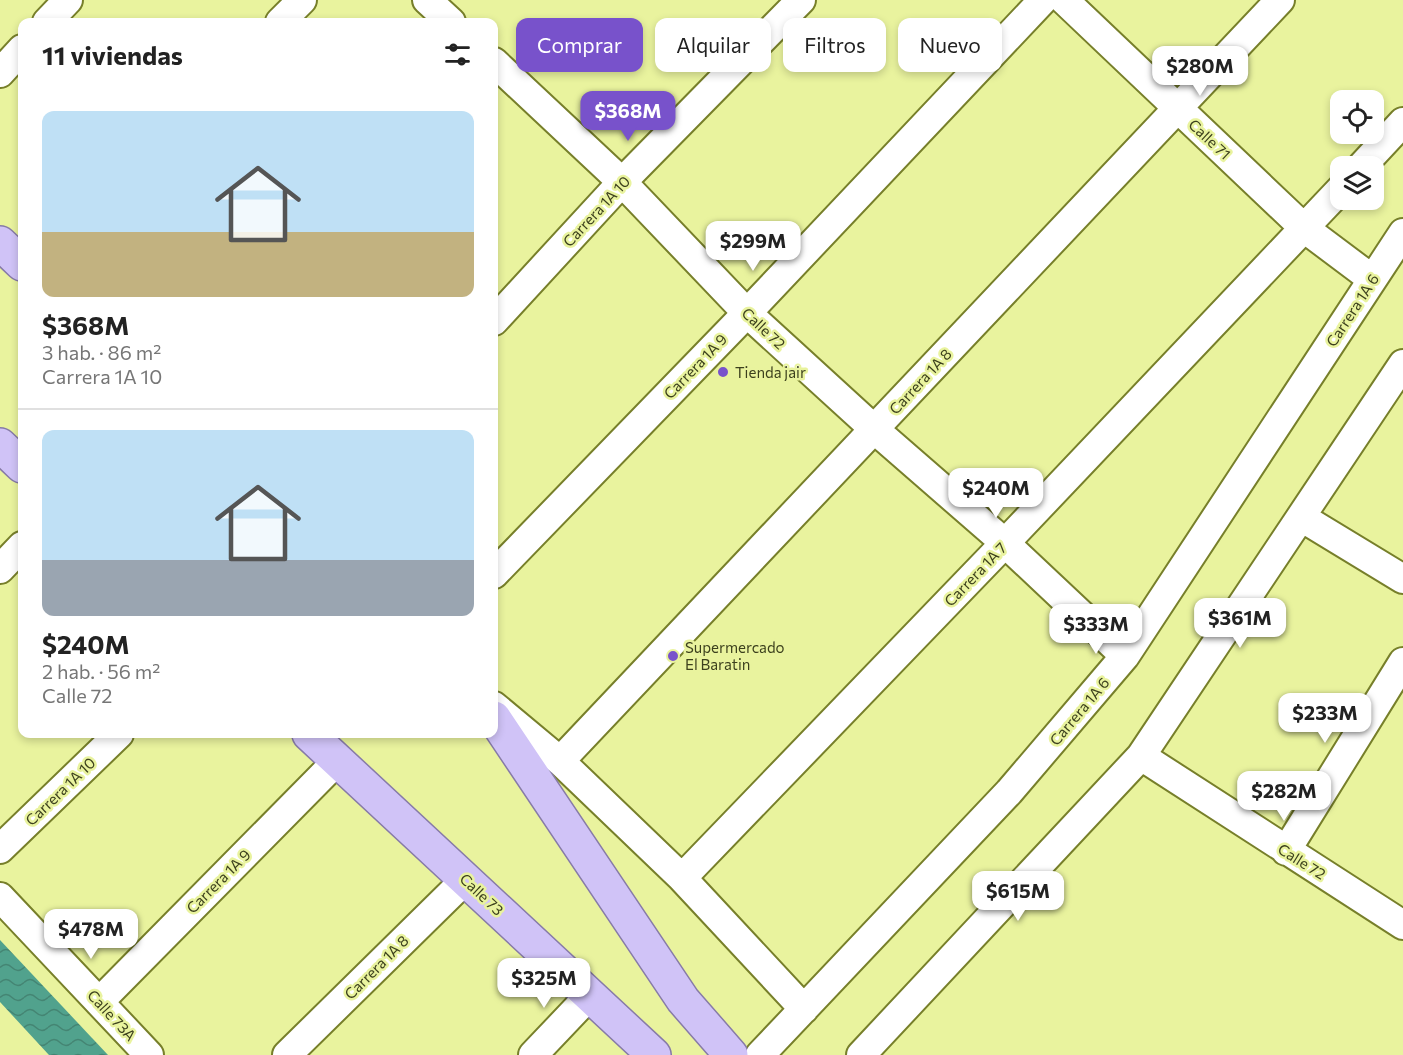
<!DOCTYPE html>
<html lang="es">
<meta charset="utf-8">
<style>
body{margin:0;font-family:Commissioner,sans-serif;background:#f2f2f2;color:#222;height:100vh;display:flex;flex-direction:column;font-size:22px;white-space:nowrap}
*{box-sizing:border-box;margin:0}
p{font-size:20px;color:#767676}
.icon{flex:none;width:33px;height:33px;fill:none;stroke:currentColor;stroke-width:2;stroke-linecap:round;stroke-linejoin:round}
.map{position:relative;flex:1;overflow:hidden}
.panel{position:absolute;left:18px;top:18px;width:480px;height:720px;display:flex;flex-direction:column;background:#fff;border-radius:12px;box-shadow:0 3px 9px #0003}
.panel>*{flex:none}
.guide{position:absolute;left:516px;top:18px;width:570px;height:54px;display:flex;gap:12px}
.controls{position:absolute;left:1330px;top:90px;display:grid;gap:12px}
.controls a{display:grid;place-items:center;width:54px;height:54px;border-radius:12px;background:#fff;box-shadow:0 3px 9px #0003;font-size:30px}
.price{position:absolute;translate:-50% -51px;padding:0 14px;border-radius:12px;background:#fff;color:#222;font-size:20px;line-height:39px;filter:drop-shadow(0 2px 3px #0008)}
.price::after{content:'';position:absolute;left:50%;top:36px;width:18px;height:14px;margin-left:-9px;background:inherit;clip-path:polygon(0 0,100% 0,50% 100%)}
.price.selected{background:#7852cb;color:#fff}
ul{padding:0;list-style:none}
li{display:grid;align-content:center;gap:12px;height:318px;padding:0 24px}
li+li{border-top:2px solid #e0e0e0}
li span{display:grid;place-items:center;height:186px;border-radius:12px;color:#555}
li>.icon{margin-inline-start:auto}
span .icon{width:108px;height:108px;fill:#fffc;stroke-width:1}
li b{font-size:26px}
h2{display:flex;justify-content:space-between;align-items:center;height:72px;padding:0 24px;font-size:26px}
.chip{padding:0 21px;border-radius:12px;background:#fff;box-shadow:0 3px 9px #0003;font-size:21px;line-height:54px}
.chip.selected{background:#7852cb;color:#fff}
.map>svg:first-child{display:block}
.water{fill:url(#water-waves)}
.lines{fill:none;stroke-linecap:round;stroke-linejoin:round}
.minor-casing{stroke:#777f2a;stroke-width:32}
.major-casing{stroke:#877ba7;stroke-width:36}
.minor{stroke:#fff;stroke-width:28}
.major{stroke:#d0c3f7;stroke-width:33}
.poi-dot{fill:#7852cb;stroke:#e9f39e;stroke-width:2}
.labels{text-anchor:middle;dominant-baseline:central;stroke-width:5;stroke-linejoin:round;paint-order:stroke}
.street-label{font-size:15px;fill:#3c401d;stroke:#e9f39e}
.poi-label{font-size:15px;fill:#3c401d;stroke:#e9f39e;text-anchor:start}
</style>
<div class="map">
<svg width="1403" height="1055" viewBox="0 0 1403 1055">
<defs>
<pattern id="water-waves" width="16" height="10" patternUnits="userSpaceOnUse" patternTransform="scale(1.5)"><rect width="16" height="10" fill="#51a28d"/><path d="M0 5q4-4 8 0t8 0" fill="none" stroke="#448573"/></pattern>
</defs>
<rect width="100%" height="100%" fill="#e9f39e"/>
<path class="water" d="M0 940 108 1055H49L0 1002Z"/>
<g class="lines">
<g class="minor-casing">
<path id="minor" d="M427 0 451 22
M1064 0 1304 228 1372 279
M47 22 68 0
M280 22 302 0
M494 62 622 182 747 313 874 429 1005 543 1125 656
M0 73 22 49
M1362 166 1403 122
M494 321 622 182 801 0
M1301 517 1403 579
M0 569 22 546
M494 574 747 313 1043 0
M494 706 560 761 682 878 804 1009
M1141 756 1403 925
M560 761 1280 0
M0 849 119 734
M1286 851 1403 662
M682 878 1005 543 1341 189
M0 897 149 1055
M99 1002 338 760
M287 1055 466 879
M533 1055 590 995
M760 1055 1009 792 1125 656 1403 233
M861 1055 1141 756 1403 364"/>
</g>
<g class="major-casing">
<path id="major" d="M0 243 22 264
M0 445 22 466
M494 718 683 1000 731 1055
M309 734 654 1055"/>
</g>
<use href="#minor" class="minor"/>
<use href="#major" class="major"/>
</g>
<g class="poi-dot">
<circle cx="723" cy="372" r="6"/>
<circle cx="673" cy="656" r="6"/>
</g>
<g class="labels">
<g class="street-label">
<text transform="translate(1210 139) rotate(43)">Calle 71</text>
<text transform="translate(596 211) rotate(-47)">Carrera 1A 10</text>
<text transform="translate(1352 310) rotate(-57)">Carrera 1A 6</text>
<text transform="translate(764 328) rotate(43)">Calle 72</text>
<text transform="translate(695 366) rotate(-46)">Carrera 1A 9</text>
<text transform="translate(920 381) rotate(-47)">Carrera 1A 8</text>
<text transform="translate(975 574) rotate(-46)">Carrera 1A 7</text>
<text transform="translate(1079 711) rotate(-50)">Carrera 1A 6</text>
<text transform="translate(60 791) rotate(-44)">Carrera 1A 10</text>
<text transform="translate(1302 861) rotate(32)">Calle 72</text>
<text transform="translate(218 881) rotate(-45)">Carrera 1A 9</text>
<text transform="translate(482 894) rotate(43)">Calle 73</text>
<text transform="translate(376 967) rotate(-45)">Carrera 1A 8</text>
<text transform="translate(112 1015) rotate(47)">Calle 73A</text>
</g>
<g class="poi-label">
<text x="735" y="372">Tienda jair</text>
<text x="685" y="647">Supermercado<tspan x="685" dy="17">El Baratin</tspan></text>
</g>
</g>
</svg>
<div class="controls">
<a><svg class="icon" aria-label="locate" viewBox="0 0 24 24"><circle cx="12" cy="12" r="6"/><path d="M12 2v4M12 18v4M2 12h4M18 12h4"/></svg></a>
<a><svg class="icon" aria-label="layers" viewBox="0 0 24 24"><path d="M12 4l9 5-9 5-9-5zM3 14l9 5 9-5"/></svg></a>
</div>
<b class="price" style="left:1200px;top:97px">$280M</b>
<b class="price selected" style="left:628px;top:142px">$368M</b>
<b class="price" style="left:753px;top:272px">$299M</b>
<b class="price" style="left:996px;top:519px">$240M</b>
<b class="price" style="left:1240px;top:649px">$361M</b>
<b class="price" style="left:1096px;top:655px">$333M</b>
<b class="price" style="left:1325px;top:744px">$233M</b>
<b class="price" style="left:1284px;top:822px">$282M</b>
<b class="price" style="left:1018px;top:922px">$615M</b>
<b class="price" style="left:91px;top:960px">$478M</b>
<b class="price" style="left:544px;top:1009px">$325M</b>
<div class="guide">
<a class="chip selected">Comprar</a>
<a class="chip">Alquilar</a>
<a class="chip">Filtros</a>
<a class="chip">Nuevo</a>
</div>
<section class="panel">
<h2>11 viviendas<svg class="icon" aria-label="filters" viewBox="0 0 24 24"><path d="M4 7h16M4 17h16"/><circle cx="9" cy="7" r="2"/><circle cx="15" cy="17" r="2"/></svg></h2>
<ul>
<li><span style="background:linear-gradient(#bfe0f5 65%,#c2b280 0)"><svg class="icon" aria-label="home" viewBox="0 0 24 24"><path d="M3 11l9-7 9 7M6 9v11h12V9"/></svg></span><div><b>$368M</b><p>3 hab. · 86 m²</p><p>Carrera 1A 10</p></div></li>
<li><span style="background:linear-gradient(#bfe0f5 70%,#9aa5b1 0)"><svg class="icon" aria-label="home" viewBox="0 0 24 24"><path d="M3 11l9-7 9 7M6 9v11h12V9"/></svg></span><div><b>$240M</b><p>2 hab. · 56 m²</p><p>Calle 72</p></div></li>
</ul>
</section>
</div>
